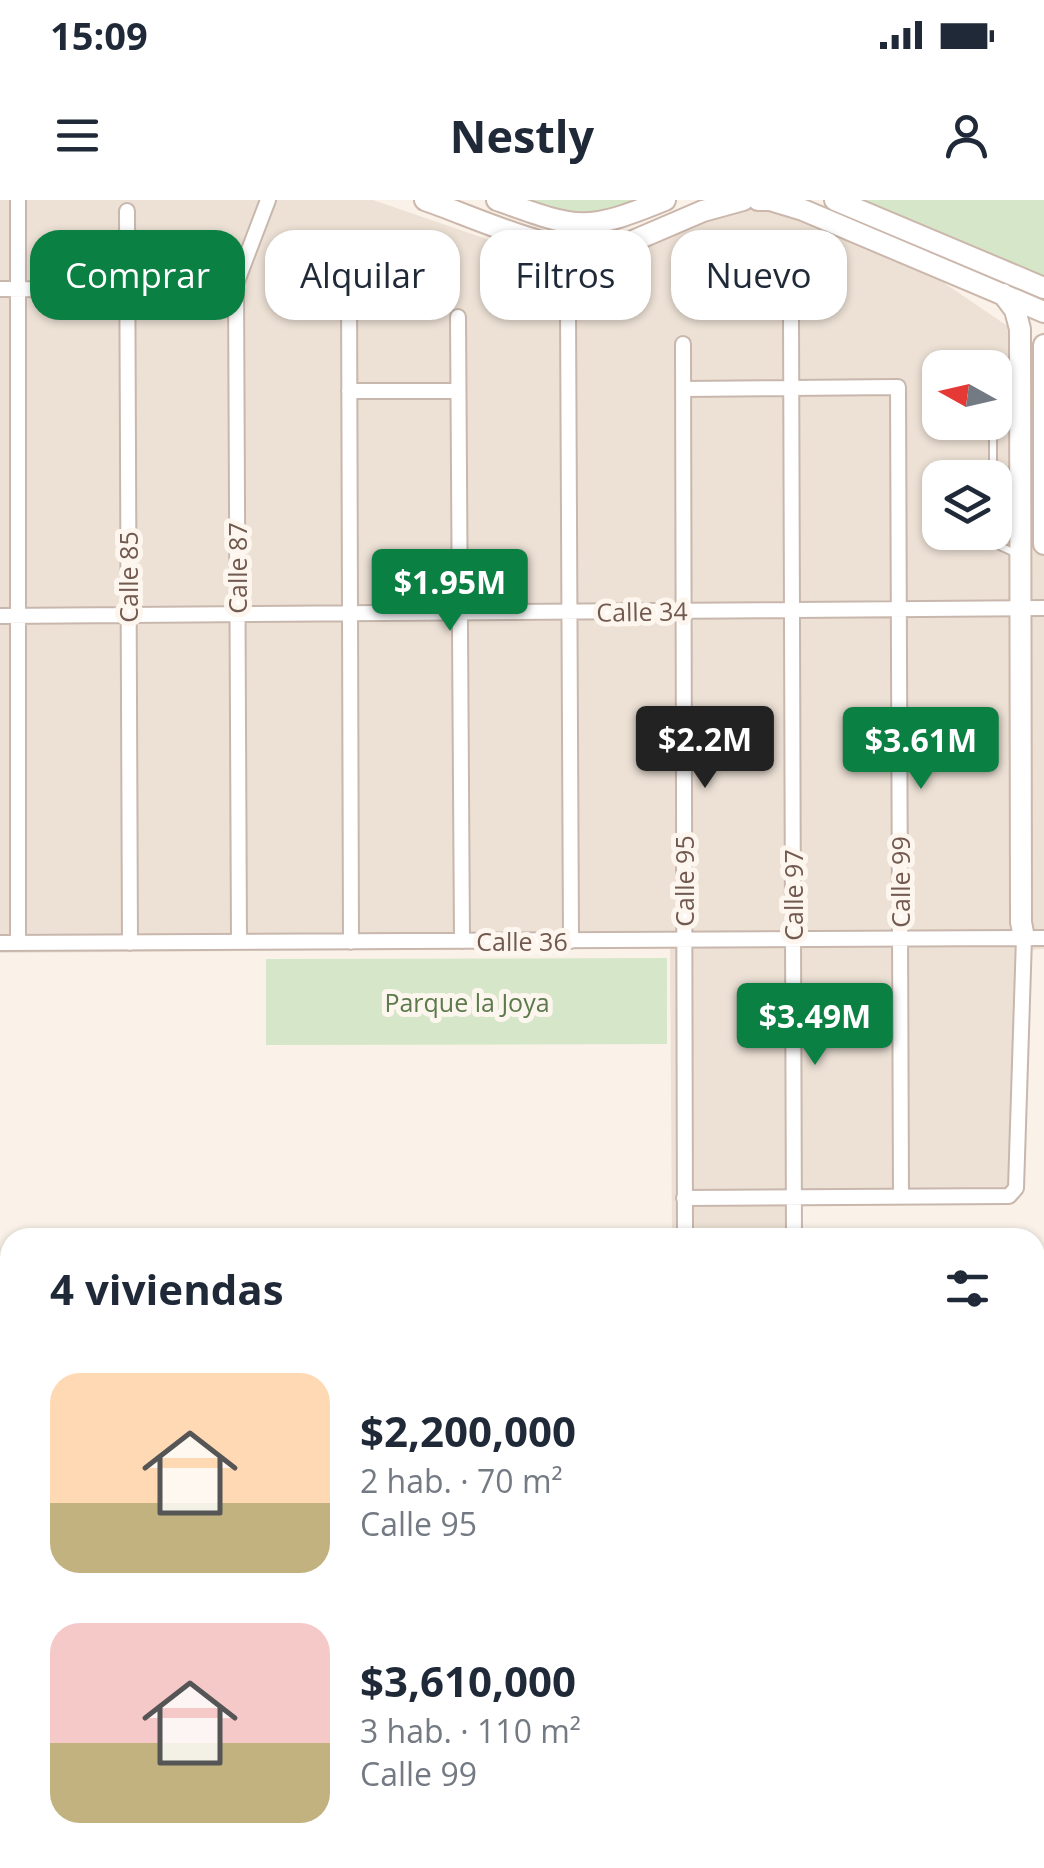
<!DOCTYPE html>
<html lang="es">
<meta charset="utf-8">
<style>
body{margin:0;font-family:"Open Sans",sans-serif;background:#f6f6f7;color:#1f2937;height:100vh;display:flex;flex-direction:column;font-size:38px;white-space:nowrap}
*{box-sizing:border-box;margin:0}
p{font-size:32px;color:#747a83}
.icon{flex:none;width:55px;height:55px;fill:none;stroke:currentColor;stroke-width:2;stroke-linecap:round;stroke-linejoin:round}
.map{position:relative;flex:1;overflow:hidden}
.side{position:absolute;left:0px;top:1028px;width:1045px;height:642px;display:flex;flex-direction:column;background:#fff;border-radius:30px 30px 0 0;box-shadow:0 2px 8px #0004}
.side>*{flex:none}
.guide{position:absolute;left:30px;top:30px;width:985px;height:90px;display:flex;gap:20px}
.needle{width:65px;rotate:278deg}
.buttons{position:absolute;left:922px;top:150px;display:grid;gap:20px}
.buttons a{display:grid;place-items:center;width:90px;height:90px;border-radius:20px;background:#fff;box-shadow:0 2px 8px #0004;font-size:50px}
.price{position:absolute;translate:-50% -85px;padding:0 22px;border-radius:10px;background:#0b8043;color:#fff;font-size:32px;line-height:65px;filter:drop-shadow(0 2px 5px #0008)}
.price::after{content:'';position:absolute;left:50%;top:60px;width:30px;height:22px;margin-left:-15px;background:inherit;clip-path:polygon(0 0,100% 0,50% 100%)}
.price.current{background:#222;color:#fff}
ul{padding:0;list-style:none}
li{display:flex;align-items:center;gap:30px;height:250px;padding:0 50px}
li span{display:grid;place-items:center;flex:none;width:280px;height:200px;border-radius:30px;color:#555}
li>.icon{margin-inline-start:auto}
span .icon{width:120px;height:120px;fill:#fffc;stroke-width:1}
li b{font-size:42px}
h2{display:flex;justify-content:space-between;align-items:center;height:120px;padding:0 50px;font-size:42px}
.pill{padding:0 35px;border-radius:30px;background:#fff;box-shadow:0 2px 8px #0004;font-size:35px;line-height:90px}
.pill.current{background:#0b8043;color:#fff}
.status{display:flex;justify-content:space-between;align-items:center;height:70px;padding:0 50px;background:#fff;direction:ltr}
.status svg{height:28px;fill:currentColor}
header{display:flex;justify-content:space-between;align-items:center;height:130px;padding:0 50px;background:#fff;font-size:45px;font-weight:700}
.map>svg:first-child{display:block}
.residential{fill:#ede1d5;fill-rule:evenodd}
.green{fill:#d6e6c8}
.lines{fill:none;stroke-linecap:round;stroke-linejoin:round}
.lane-casing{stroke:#c8b7ad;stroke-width:10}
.street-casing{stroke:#c8b7ad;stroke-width:18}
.secondary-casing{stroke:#cbb7ab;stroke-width:24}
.lane{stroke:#fff;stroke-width:6}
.street{stroke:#fff;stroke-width:14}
.secondary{stroke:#fff;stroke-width:20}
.labels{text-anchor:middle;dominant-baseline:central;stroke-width:10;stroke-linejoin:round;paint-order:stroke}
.street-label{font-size:25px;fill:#71594f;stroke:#fdf6ee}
.park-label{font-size:25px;fill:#5c7a4c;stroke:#fdf6ee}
</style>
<div class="status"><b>15:09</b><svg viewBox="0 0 49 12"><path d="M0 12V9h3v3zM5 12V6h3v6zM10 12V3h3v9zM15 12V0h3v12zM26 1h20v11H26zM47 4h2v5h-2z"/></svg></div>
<header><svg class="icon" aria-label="menu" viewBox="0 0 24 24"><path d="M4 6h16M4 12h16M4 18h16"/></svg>Nestly<svg class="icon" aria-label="person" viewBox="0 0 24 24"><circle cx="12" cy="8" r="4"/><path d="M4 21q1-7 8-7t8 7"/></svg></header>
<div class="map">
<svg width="1044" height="1668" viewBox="0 0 1044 1668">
<rect width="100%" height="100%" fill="#faf2e8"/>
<path class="residential" d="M0 0H373L595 76 621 57 712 16 739 8H755L777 11 937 78 1044 151V749L1030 750 1021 993 1010 1004 808 1002 801 1009V1037H672L670 748 0 753ZM940 168H995V222H940ZM940 278H995V332H940Z
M0 1329H10V1660H960V1668H0Z"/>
<path class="green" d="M530 0H638C589 20 579 16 530 0Z
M855 0H1044V79Z
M667 758V844L266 845V759Z"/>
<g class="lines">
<g class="lane-casing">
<path id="lane" d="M995 214 1015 187
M993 278V222
M993 332V343L1015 353"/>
</g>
<g class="street-casing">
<path id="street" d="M127 11 130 743
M535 41 553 62 568 108 571 741
M349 81 351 742
M0 89 127 90
M569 107 575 89 612 50
M791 113 794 1038
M458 117 462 741
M683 144 685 1038
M683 189 898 187 901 996
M349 191H458
M0 416 1044 408
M239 742 236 84 268 0
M0 743 1044 738
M18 743V0
M684 998 1009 996 1016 988 1024 738
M0 1326H10
M1035 1344 1044 1352
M1035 1392 1044 1388
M0 1646H10
M24 1660V1668
M133 1660V1668
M245 1660V1668
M465 1660V1668
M575 1660V1668
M688 1660V1668
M797 1660V1668
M358 1668V1660
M905 1668V1660"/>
</g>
<g class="secondary-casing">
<path id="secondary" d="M425 0C482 20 552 55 612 50L703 11 743 0
M497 0C578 29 584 33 665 0
M758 0H770L803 10 1044 112
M835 0 1044 88
M1003 94 1015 110 1020 129 1021 722 1024 738
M1044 145V344"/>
</g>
<use href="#lane" class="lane"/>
<use href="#street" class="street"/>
<use href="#secondary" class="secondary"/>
</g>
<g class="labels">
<g class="street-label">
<text transform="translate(237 368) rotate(-90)">Calle 87</text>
<text transform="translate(128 377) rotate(-90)">Calle 85</text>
<text transform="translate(642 411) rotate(-1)">Calle 34</text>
<text transform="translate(684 681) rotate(-90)">Calle 95</text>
<text transform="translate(900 682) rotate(-90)">Calle 99</text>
<text transform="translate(793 695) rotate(-90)">Calle 97</text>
<text x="522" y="741">Calle 36</text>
</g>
<g class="park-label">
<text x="467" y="802">Parque la Joya</text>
</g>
</g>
</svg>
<div class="buttons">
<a><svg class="needle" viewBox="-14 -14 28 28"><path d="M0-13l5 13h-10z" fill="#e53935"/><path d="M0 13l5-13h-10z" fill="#747a83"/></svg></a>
<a><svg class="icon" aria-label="layers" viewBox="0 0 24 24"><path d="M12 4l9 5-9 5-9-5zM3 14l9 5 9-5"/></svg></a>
</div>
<b class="price" style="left:450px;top:434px">$1.95M</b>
<b class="price current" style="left:705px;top:591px">$2.2M</b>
<b class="price" style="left:921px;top:592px">$3.61M</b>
<b class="price" style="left:815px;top:868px">$3.49M</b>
<div class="guide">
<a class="pill current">Comprar</a>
<a class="pill">Alquilar</a>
<a class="pill">Filtros</a>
<a class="pill">Nuevo</a>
</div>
<section class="side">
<h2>4 viviendas<svg class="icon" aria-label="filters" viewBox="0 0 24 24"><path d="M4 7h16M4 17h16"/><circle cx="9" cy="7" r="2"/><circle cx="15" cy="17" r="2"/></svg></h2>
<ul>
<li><span style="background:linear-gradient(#ffd9b3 65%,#c2b280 0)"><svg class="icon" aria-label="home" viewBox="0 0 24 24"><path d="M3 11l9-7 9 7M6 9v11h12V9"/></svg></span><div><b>$2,200,000</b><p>2 hab. · 70 m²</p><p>Calle 95</p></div></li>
<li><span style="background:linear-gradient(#f6c9c9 60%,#c2b280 0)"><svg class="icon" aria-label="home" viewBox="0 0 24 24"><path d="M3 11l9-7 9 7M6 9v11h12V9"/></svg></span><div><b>$3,610,000</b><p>3 hab. · 110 m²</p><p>Calle 99</p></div></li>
</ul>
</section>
</div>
